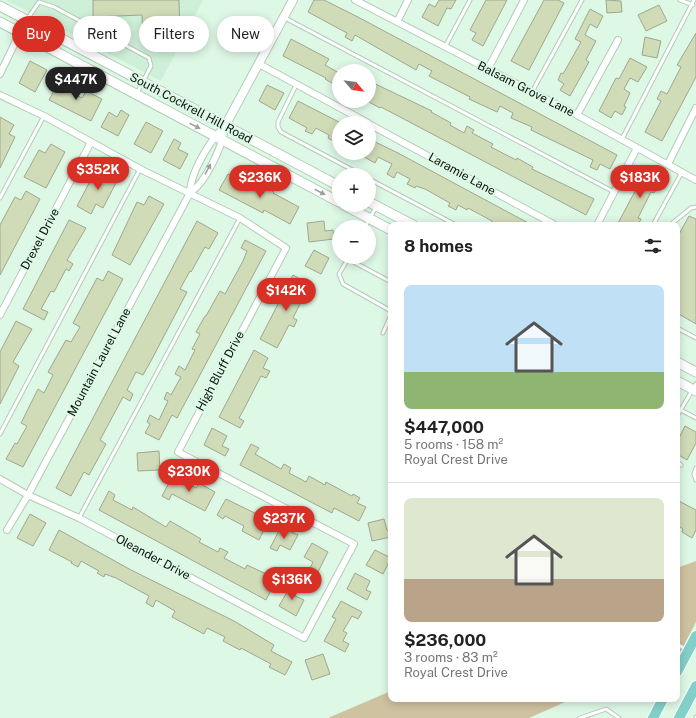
<!DOCTYPE html>
<meta charset="utf-8">
<style>
body{margin:0;font-family:"Public Sans",sans-serif;background:#f6f6f6;color:#222;height:100vh;display:flex;flex-direction:column;font-size:15px;white-space:nowrap}
*{box-sizing:border-box;margin:0}
p{font-size:13px;color:#767676}
.icon{flex:none;width:22px;height:22px;fill:none;stroke:currentColor;stroke-width:2;stroke-linecap:round;stroke-linejoin:round}
.map{position:relative;flex:1;overflow:hidden}
.side{position:absolute;left:388px;top:222px;width:292px;height:480px;display:flex;flex-direction:column;background:#fff;border-radius:8px;box-shadow:0 2px 10px #0003}
.side>*{flex:none}
.banner{position:absolute;left:12px;top:16px;width:316px;height:36px;display:flex;gap:8px}
.needle{width:26px;rotate:118deg}
.buttons{position:absolute;left:332px;top:64px;display:grid;gap:8px}
.buttons a{display:grid;place-items:center;width:44px;height:44px;border-radius:50%;background:#fff;box-shadow:0 2px 10px #0003;font-size:20px}
.price{position:absolute;translate:-50% -34px;padding:0 9px;border-radius:14px;background:#d93025;color:#fff;font-size:13px;line-height:26px;filter:drop-shadow(0 1px 2px #0008)}
.price::after{content:'';position:absolute;left:50%;top:24px;width:12px;height:9px;margin-left:-6px;background:inherit;clip-path:polygon(0 0,100% 0,50% 100%)}
.price.current{background:#222;color:#fff}
ul{padding:0;list-style:none}
li{display:grid;align-content:center;gap:8px;height:212px;padding:0 16px}
li+li{border-top:1px solid #e0e0e0}
li span{display:grid;place-items:center;height:124px;border-radius:8px;color:#555}
li>.icon{margin-inline-start:auto}
span .icon{width:72px;height:72px;fill:#fffc;stroke-width:1}
li b{font-size:17px}
h2{display:flex;justify-content:space-between;align-items:center;height:48px;padding:0 16px;font-size:17px}
.tag{padding:0 14px;border-radius:18px;background:#fff;box-shadow:0 2px 10px #0003;font-size:14px;line-height:36px}
.tag.current{background:#d93025;color:#fff}
.map>svg:first-child{display:block}
.built{fill:#cff0d8}
.green{fill:#cfc2a0}
.building{fill:#d0dbb8;stroke:#9fa78e}
.lines{fill:none;stroke-linecap:round;stroke-linejoin:round}
.service-casing{stroke:#b2cbb9;stroke-width:5}
.minor-casing{stroke:#b2cbb9;stroke-width:8}
.tertiary-casing{stroke:#b2cbb9;stroke-width:10}
.secondary-casing{stroke:#b2cbb9;stroke-width:11}
.primary-casing{stroke:#fff;stroke-width:12}
.service{stroke:#fff;stroke-width:3}
.minor{stroke:#fff;stroke-width:6}
.tertiary{stroke:#fff;stroke-width:8}
.secondary{stroke:#fff;stroke-width:9}
.primary{stroke:#82d0ca;stroke-width:10}
.oneway{fill:#9da19e}
.labels{text-anchor:middle;dominant-baseline:central;stroke-width:4;stroke-linejoin:round;paint-order:stroke}
.street-label{font-size:12px;fill:#0a130d;stroke:#def8e6}
</style>
<div class="map">
<svg width="696" height="718" viewBox="0 0 696 718">
<rect width="100%" height="100%" fill="#def8e6"/>
<path class="built" d="M6 0H203L161 81Z"/>
<path class="green" d="M696 561V622L681 651 677 652V568Z
M391 691V699H572L529 718H328Z"/>
<path class="building" d="M93 0H179L180 33 143 35 142 15 93 17Z
M314 0H324L356 16 617 155 610 169 600 164 597 170 590 167 593 160 531 130 532 127 511 118 513 113 500 106 497 112 469 99 470 97 429 76 432 71 419 64 416 70 355 35 352 41 345 37 347 33 308 12Z
M439 0H456L451 9 447 8 438 26 422 17 429 4 435 7Z
M486 0H507L483 46 472 40 476 33 470 30Z
M544 0H558L564 3 529 70 511 61Z
M606 0 621 1 622 12 607 13Z
M659 5 667 21 646 31 638 15Z
M590 9 603 16 597 28 590 24 585 35 596 41 586 60 589 62 570 96 560 90 564 84 558 80 561 73 563 74 581 42 575 39Z
M696 33V77L662 141 645 132 661 101 657 99 661 91 667 94 681 67 677 65Z
M645 37 661 41 657 58 642 55Z
M291 39 329 59 325 65 339 73V87L325 79 326 78 283 56Z
M630 58 647 67 638 82 630 78 624 89 630 93 624 106 626 107 622 115 615 111 611 118 599 111 616 78 619 79Z
M30 61 47 70 35 92 19 83Z
M60 79 68 83 65 89 82 98 86 91 102 99 91 121 49 100Z
M369 81 432 111 431 112 451 123 450 125 464 133 467 126 474 130 472 133 493 144 491 147 516 160 517 158 533 167 532 169 594 199 586 215 381 107 380 108 369 102Z
M267 85 284 93 275 110 259 101Z
M298 101 339 122V144L328 138 329 135 316 128 312 134 305 131 307 128 289 118Z
M121 110 129 115 118 136 101 127 109 112 117 117Z
M0 117 14 125 9 134 15 137 0 168Z
M146 122 163 131 151 153 134 144Z
M174 139 181 143 178 149 188 154 180 169 163 160Z
M369 139 398 153 532 225H491L492 221 468 208 467 210 458 205 456 210 448 206 450 203 425 189 416 186 415 188 407 184 410 179 397 172 394 178 387 174 392 164 378 157 375 163 357 153H369Z
M51 144 65 152 46 188 24 177 39 150 45 153Z
M97 168 118 179 103 208 96 204 91 214 77 206Z
M647 169 663 178 654 193 651 192 638 218 641 219 638 225H617Z
M228 174 263 194 266 187 274 192 273 193 299 207 290 224 264 210 263 213 219 190Z
M26 191 40 199 0 275V225L15 197 21 200Z
M149 196 164 204 130 265 112 255 137 202 144 205Z
M689 216 696 219V324L677 313V238Z
M69 220 86 228 67 260 73 264 69 271 66 269 54 292 51 291 41 309 48 312 44 320 23 309Z
M197 221 218 233 209 249 205 247 191 272 190 271 180 289 187 292 152 359 143 375 136 372 127 390 133 394 130 401 123 397 100 440 106 444 89 475 84 472 71 496 56 488Z
M324 221 325 231 333 230 334 239 309 242 307 223Z
M245 240 266 251 177 418 172 415 159 440 145 433 150 424 147 422 150 415 159 420 168 401 164 399 167 392 171 395 181 377 175 374 179 366 185 370 195 350 192 349 200 334 196 332 205 316H206L220 291 225 294 243 261 247 251 241 248Z
M314 250 329 258 321 274 305 266Z
M108 271 123 279 23 467 6 459 15 443 17 444 27 426 21 423 38 389 44 393 53 375 48 372 66 340 71 342 80 327 73 323 97 278 103 281Z
M293 275 309 284 304 292 310 295 306 303 302 300 293 318 297 320 294 327 289 325 277 348 260 339Z
M16 321 32 329 13 362 19 366 0 404V352Z
M254 350 268 358 263 368 270 371 266 378 261 376 244 409 239 418 244 421 240 428 219 417Z
M685 426 696 432V443L687 460 677 454V442Z
M212 428 227 436 222 446 229 449 225 456 204 445Z
M251 444 259 448 255 454 281 469 284 464 291 468 289 473 306 482 309 476 325 485 326 482 352 496 353 494 360 498 357 503 366 507 359 521 334 508 332 513 240 465Z
M159 451 160 470 138 471 137 453Z
M173 475 196 488 199 483 215 492 205 511 172 494 169 500 162 496Z
M109 491 115 495 113 500 132 510 133 507 166 527 170 521 201 539 199 542 218 552 220 548 228 552 224 558 245 569 247 565 277 579 266 600 99 510Z
M226 499 269 520 259 540 242 531 244 526 225 516 223 519 217 515Z
M677 500 696 510V530L692 538 682 532 683 529 677 525Z
M30 514 46 523 33 546 17 538Z
M384 519 387 530 391 529V537L372 541 368 523Z
M281 527 298 535 290 550 280 545 277 551 270 548Z
M59 530 131 570 234 621 274 645 271 651 292 662 285 675 269 667 271 664 241 648 240 650 223 641 225 637 207 628 204 634 172 617 175 611 156 600 153 607 146 603 149 596 116 578 105 574 104 577 97 573 99 571 81 561 78 567 71 563 72 562 49 550Z
M312 543 328 552 318 572 310 568 313 562 304 557Z
M375 550 391 558 383 574 366 565Z
M355 573 370 581 366 590 371 592 367 600 347 589Z
M291 585 298 589 295 596 304 600 296 616 279 606Z
M341 601 362 612 358 619 352 616 343 631 347 633 343 641 349 644 345 652 324 641 336 619 332 617Z
M323 654 330 674 312 680 305 660Z"/>
<g class="lines">
<g class="service-casing">
<path id="service" d="M680 0 693 5
M28 18 39 2 54 7 149 58 151 66 137 93
M285 18 614 192
M445 47 470 0
M296 85 278 122V127L281 132 362 175
M532 92 582 0
M622 139 694 0
M369 179 456 225
M0 198 44 116
M653 225 682 172
M670 225 691 208 696 207
M365 227 376 207
M349 257 339 274 343 284 391 311
M348 259 391 282
M677 328 696 338
M383 333 391 315
M677 408 696 418
M677 416 696 384
M0 434 140 169
M677 462 681 465
M696 468 694 474 696 480
M79 518 240 218
M677 644 687 650
M580 718 606 709 619 718
M696 718V717"/>
</g>
<g class="minor-casing">
<path id="minor" d="M355 0 577 115 696 180
M397 22 408 0
M259 64 368 123
M488 69 524 0
M0 74 26 20
M0 95 44 116 140 169 240 218 286 248 178 452 354 544 304 638 79 518 28 495 0 479
M577 115 618 40
M369 124 555 225
M668 164 696 108
M190 193C206 182 223 146 225 126
M597 225 637 148
M0 315 91 142
M7 530 28 495 190 193C190 173 210 140 225 126"/>
</g>
<g class="tertiary-casing">
<path id="tertiary" d="M225 126 293 0"/>
</g>
<g class="secondary-casing">
<path id="secondary" d="M0 6 339 186
M0 22 339 202
M369 202 413 225
M344 205 391 230
M677 362 696 372
M677 381 696 391"/>
</g>
<g class="primary-casing">
<path id="primary" d="M677 672 696 636
M653 718 663 699
M679 718 696 686"/>
</g>
<use href="#service" class="service"/>
<use href="#minor" class="minor"/>
<use href="#tertiary" class="tertiary"/>
<use href="#secondary" class="secondary"/>
<use href="#primary" class="primary"/>
</g>
<defs><path id="oneway-solid" d="M-6-.8H1V-3.2L6.5 0L1 3.2V.8H-6Z"/></defs>
<g class="oneway">
<use href="#oneway-solid" transform="translate(195 126) rotate(28)"/>
<use href="#oneway-solid" transform="translate(208 169) rotate(-61)"/>
<use href="#oneway-solid" transform="translate(320 192) rotate(28)"/>
</g>
<g class="labels">
<g class="street-label">
<text transform="translate(526 89) rotate(27)">Balsam Grove Lane</text>
<text transform="translate(191 108) rotate(28)">South Cockrell Hill Road</text>
<text transform="translate(462 174) rotate(29)">Laramie Lane</text>
<text transform="translate(40 239) rotate(-62)">Drexel Drive</text>
<text transform="translate(99 362) rotate(-62)">Mountain Laurel Lane</text>
<text transform="translate(220 371) rotate(-62)">High Bluff Drive</text>
<text transform="translate(153 557) rotate(28)">Oleander Drive</text>
</g>
</g>
</svg>
<div class="buttons">
<a><svg class="needle" viewBox="-14 -14 28 28"><path d="M0-13l5 13h-10z" fill="#e53935"/><path d="M0 13l5-13h-10z" fill="#767676"/></svg></a>
<a><svg class="icon" aria-label="layers" viewBox="0 0 24 24"><path d="M12 4l9 5-9 5-9-5zM3 14l9 5 9-5"/></svg></a>
<a>+</a>
<a>−</a>
</div>
<b class="price current" style="left:76px;top:101px">$447K</b>
<b class="price" style="left:98px;top:191px">$352K</b>
<b class="price" style="left:260px;top:199px">$236K</b>
<b class="price" style="left:640px;top:199px">$183K</b>
<b class="price" style="left:286px;top:312px">$142K</b>
<b class="price" style="left:189px;top:493px">$230K</b>
<b class="price" style="left:284px;top:540px">$237K</b>
<b class="price" style="left:292px;top:601px">$136K</b>
<div class="banner">
<a class="tag current">Buy</a>
<a class="tag">Rent</a>
<a class="tag">Filters</a>
<a class="tag">New</a>
</div>
<section class="side">
<h2>8 homes<svg class="icon" aria-label="filters" viewBox="0 0 24 24"><path d="M4 7h16M4 17h16"/><circle cx="9" cy="7" r="2"/><circle cx="15" cy="17" r="2"/></svg></h2>
<ul>
<li><span style="background:linear-gradient(#bfe0f5 70%,#8fb573 0)"><svg class="icon" aria-label="home" viewBox="0 0 24 24"><path d="M3 11l9-7 9 7M6 9v11h12V9"/></svg></span><div><b>$447,000</b><p>5 rooms · 158 m²</p><p>Royal Crest Drive</p></div></li>
<li><span style="background:linear-gradient(#dfe7d0 65%,#b9a48a 0)"><svg class="icon" aria-label="home" viewBox="0 0 24 24"><path d="M3 11l9-7 9 7M6 9v11h12V9"/></svg></span><div><b>$236,000</b><p>3 rooms · 83 m²</p><p>Royal Crest Drive</p></div></li>
</ul>
</section>
</div>
